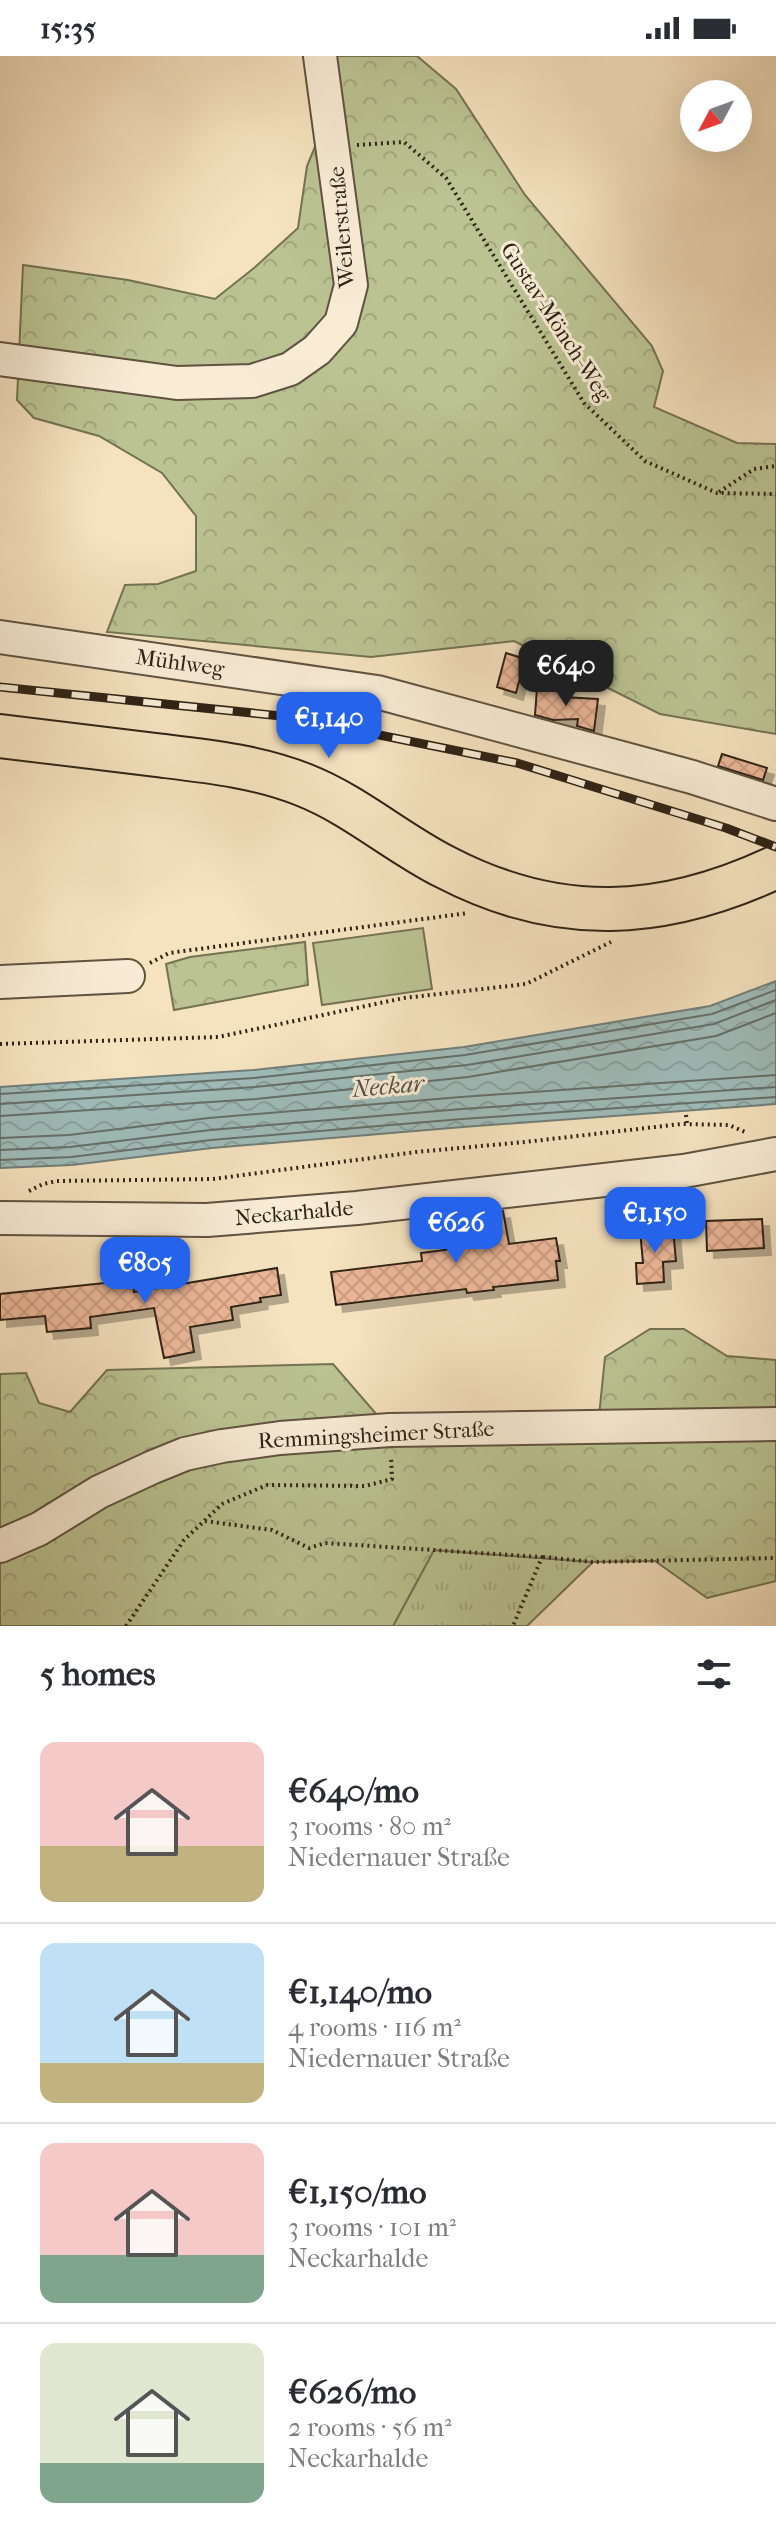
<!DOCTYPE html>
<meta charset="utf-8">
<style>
body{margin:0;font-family:"IM FELL French Canon",serif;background:#f2f2f3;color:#2b2b33;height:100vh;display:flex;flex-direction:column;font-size:30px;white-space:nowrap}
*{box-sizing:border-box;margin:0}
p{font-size:26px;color:#7c7c81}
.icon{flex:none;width:44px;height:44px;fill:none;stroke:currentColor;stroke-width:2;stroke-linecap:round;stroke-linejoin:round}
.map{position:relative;height:1570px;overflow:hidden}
.drawer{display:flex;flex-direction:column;background:#fff;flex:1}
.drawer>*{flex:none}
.needle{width:52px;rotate:229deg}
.controls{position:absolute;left:680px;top:24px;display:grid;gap:16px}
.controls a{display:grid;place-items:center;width:72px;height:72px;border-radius:50%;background:#fff;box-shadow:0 8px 32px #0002;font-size:40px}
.price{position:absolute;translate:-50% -68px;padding:0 18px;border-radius:16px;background:#2563eb;color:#fff;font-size:26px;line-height:52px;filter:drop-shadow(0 2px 4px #0008)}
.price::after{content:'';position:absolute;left:50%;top:48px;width:24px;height:18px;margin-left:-12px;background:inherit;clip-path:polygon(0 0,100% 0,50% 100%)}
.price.active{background:#222;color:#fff}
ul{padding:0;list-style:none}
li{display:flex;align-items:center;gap:24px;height:200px;padding:0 40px}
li+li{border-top:2px solid #e1e1e2}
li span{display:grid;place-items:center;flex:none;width:224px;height:160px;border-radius:16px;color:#555}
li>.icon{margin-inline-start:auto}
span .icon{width:96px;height:96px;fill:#fffc;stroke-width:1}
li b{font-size:34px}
h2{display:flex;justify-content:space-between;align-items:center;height:96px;padding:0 40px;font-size:34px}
.status{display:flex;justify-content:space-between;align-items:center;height:56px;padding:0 40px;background:#fff;direction:ltr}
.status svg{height:22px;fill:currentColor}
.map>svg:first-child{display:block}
.grass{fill:url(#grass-tufts);stroke:#747254;stroke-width:2}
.forest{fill:url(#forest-crowns);stroke:#747254;stroke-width:2}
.pitch{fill:#bbc392;stroke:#747254;stroke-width:2}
.water{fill:url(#water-waves);stroke:#727e78;stroke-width:2}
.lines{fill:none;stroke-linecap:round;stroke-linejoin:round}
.shore{stroke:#666f68;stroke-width:2}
.building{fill:url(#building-cross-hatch);stroke:#2e2215;stroke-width:2;filter:url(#shadow)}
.minor-casing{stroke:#605240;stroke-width:36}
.major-casing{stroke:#2e2215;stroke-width:46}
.path{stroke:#2e2215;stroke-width:4;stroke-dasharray:2 4;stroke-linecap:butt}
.minor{stroke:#f8ecd5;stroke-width:32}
.major{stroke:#f5e2bf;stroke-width:42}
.rail-casing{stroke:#2e2215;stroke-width:9}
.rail{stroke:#f8ecd5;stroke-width:6;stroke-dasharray:18;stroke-linecap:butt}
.labels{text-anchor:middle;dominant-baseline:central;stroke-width:6;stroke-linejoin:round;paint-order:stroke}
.street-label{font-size:22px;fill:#2e2215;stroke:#f8ecd5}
.water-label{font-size:24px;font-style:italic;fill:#505047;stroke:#f8ecd5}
</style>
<div class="status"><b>15:35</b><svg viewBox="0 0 49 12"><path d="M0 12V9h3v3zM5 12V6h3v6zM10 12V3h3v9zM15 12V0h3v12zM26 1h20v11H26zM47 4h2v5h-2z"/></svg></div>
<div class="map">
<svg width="776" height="1570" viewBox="0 0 776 1570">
<defs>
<pattern id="grass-tufts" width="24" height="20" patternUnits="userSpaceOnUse" patternTransform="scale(2)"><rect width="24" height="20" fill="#bbc392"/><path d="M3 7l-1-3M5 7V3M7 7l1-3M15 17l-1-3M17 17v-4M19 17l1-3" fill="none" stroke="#a1a77d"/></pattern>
<pattern id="forest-crowns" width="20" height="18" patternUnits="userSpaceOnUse" patternTransform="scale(2)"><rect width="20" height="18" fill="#bbc392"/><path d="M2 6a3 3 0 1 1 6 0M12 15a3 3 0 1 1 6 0" fill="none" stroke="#a1a77d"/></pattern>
<pattern id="water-waves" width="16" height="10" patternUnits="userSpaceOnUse" patternTransform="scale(2)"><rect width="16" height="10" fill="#9fbcba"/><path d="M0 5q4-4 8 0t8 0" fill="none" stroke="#89a19f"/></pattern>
<pattern id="building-cross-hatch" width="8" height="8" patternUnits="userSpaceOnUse" patternTransform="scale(2)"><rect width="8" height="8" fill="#ebb697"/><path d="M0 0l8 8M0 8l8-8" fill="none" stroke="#ca9c81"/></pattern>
<filter id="shadow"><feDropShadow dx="7" dy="7" stdDeviation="0" flood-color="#0004"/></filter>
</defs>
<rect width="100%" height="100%" fill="#f5e2bf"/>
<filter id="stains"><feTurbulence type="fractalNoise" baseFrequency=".0025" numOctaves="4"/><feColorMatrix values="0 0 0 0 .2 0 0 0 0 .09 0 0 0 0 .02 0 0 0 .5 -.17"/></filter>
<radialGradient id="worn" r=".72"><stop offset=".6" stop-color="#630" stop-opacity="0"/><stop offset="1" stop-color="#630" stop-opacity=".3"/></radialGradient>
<path class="grass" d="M434 1494 593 1506 527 1570H393Z"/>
<path class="forest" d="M334 0H417L456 33 525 139 652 290 663 315 654 351 737 387 776 388V678L660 658 514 585 371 601 107 576 125 529 158 528 196 515V460L162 417 99 380 34 362 17 344 23 209 128 224 215 243 254 212 298 172 307 110 324 69Z
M305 886 308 929 174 954 166 908 190 901Z
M650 1273H684L727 1300 776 1304V1525L707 1542 655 1505 592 1506 434 1494 393 1570H0V1318L26 1317 39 1347 70 1356 107 1314 333 1308 390 1374 598 1370 605 1301Z"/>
<path class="pitch" d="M423 872 432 933 322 949 313 887Z"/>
<path class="water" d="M776 925V1048L463 1071 212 1092 72 1109 0 1112V1031L253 1014 464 991 710 950Z"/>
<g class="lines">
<path class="shore" d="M0 1038 254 1022 465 999 712 958 776 934
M0 1048 255 1031 467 1009 714 968 776 944
M0 1060 256 1043 468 1021 716 980 776 957
M0 1082 69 1079 209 1062 461 1041 776 1019
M0 1094 70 1091 210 1074 462 1053 776 1031
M0 1104 71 1101 211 1084 462 1063 776 1041"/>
</g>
<path class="building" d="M506 597 525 603 516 637 497 631Z
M537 632 563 636V641L598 643 594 675 577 670 578 663 553 664 535 659Z
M722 698 767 712 763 724 718 710Z
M503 1155 509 1188 556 1182 560 1205H556L558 1224 493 1231 494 1234 467 1237 466 1233 336 1249 331 1216 422 1205 421 1197 452 1193 447 1162Z
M762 1163 764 1192 707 1195 706 1165Z
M673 1172 676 1205 663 1206 664 1226 637 1228 636 1207H643L640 1174Z
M277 1212 281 1239 260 1242 261 1246 231 1251 233 1264 190 1271 194 1296 164 1302 154 1252 90 1261 91 1272 47 1276 45 1260 0 1264V1238L105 1227 132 1222 134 1236Z"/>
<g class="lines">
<g class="minor-casing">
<path id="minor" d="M0 303 177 327 252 325 290 313 317 294 341 267 351 229 320 0
M0 581 377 636 692 721 776 748
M0 926 128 920
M0 1162 207 1164 357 1152 684 1115 776 1098
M0 1490 39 1473 99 1436 153 1411 185 1398 222 1390 280 1382 390 1374 776 1368"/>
</g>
<g class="major-casing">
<path id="major" d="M0 680C52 686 104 693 156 699 206 705 257 710 304 729 355 749 397 787 445 811 558 870 663 864 776 811"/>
</g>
<path class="path" d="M357 89 404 86 446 122 584 347 645 405 717 437 776 438
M719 436 754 413 776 410
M150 907 169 897 468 857
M0 988 218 981 404 942 526 928 611 886
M686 1059 687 1068
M29 1135 43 1128 57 1125 213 1123 416 1096 525 1086 681 1068 729 1069 745 1076
M205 1465 272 1474 309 1492 325 1487 542 1501 513 1570
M543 1501 593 1506 776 1502
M126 1570 184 1484 222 1448 267 1429 365 1430 392 1423 391 1400"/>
<use href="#minor" class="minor"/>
<use href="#major" class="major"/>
<g class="rail-casing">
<path id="rail" d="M0 631 291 661 517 707 726 772 776 791"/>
</g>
<use href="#rail" class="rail"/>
</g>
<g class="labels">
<g class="street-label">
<text transform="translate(342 171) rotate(-95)">Weilerstraße</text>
<text transform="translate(556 266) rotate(57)">Gustav-Mönch-Weg</text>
<text transform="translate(180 607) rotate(8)">Mühlweg</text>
<text transform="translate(294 1157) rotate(-5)">Neckarhalde</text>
<text transform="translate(376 1379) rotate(-3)">Remmingsheimer Straße</text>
</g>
<g class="water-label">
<text transform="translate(388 1030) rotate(-5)">Neckar</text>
</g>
</g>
<rect width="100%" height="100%" filter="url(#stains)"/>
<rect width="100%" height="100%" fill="url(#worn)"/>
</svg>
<div class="controls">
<a><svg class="needle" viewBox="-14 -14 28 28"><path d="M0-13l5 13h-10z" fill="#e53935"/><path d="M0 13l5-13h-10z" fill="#7c7c81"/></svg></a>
</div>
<b class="price active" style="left:566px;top:652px">€640</b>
<b class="price" style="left:329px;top:704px">€1,140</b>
<b class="price" style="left:655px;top:1199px">€1,150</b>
<b class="price" style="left:456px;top:1209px">€626</b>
<b class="price" style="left:145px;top:1249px">€805</b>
</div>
<section class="drawer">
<h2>5 homes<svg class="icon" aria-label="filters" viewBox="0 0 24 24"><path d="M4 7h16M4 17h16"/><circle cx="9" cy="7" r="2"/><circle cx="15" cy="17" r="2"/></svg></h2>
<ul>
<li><span style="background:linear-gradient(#f6c9c9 65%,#c2b280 0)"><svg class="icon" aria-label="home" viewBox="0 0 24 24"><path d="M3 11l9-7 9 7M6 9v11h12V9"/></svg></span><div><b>€640/mo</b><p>3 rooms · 80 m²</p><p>Niedernauer Straße</p></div></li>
<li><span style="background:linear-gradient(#bfe0f5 75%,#c2b280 0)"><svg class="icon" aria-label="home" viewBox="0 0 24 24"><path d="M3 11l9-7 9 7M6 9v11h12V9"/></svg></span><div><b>€1,140/mo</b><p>4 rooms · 116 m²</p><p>Niedernauer Straße</p></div></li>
<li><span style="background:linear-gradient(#f6c9c9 70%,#7fa58c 0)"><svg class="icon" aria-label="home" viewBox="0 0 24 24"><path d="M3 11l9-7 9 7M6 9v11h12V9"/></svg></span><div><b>€1,150/mo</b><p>3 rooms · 101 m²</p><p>Neckarhalde</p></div></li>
<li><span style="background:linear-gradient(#dfe7d0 75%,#7fa58c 0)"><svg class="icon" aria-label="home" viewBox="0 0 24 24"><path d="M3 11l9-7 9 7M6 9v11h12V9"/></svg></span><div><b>€626/mo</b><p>2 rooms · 56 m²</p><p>Neckarhalde</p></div></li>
</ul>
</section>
